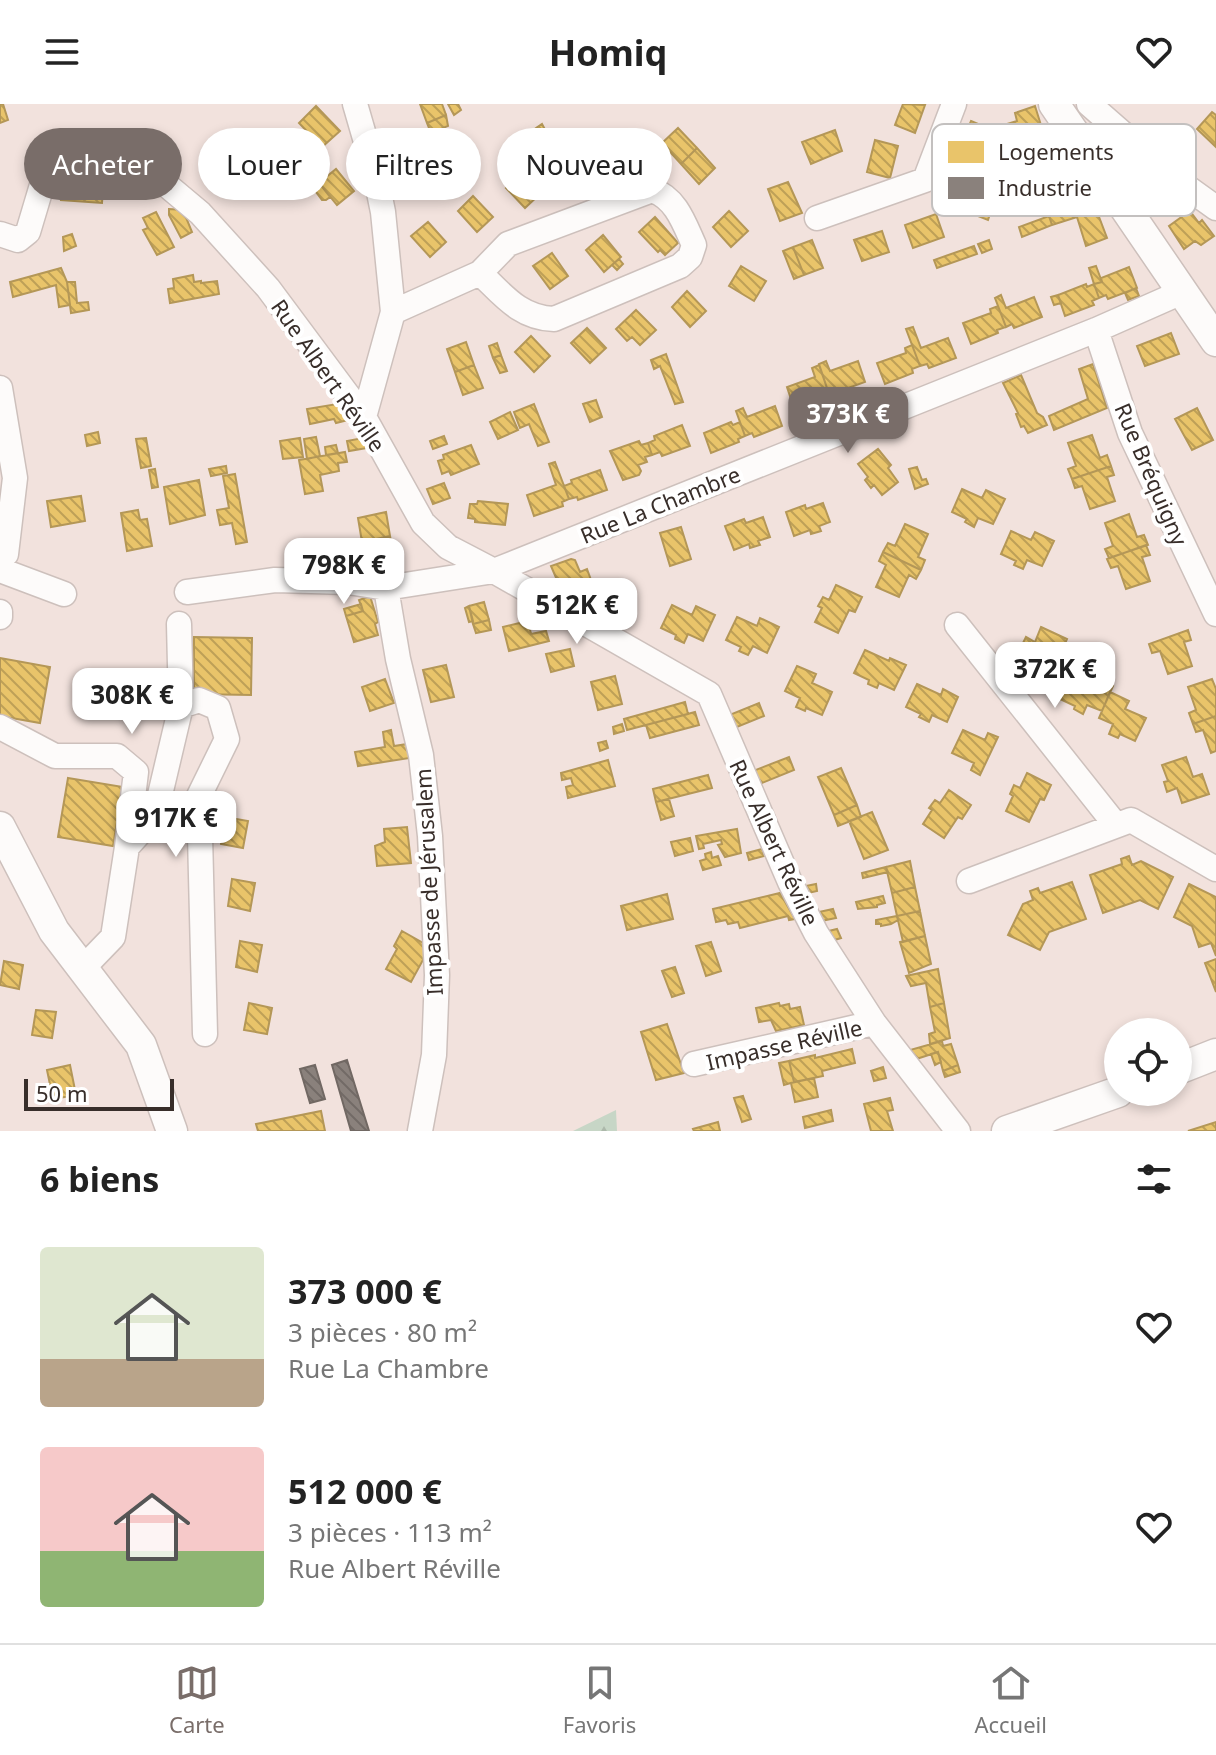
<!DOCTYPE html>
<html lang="fr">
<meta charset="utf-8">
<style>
body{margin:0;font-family:"Noto Sans",sans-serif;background:#f2f2f2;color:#222;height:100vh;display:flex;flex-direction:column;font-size:30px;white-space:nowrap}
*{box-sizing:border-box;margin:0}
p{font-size:26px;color:#767676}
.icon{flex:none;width:44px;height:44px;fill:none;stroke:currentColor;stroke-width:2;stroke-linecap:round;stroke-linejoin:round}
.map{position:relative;height:1027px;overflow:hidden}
.drawer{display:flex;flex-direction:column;background:#fff;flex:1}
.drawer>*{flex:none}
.banner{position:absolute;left:24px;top:24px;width:800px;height:72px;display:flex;gap:16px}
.fabs{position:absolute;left:1104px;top:914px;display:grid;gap:16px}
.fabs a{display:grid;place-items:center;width:88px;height:88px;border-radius:50%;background:#fff;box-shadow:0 4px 12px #0003;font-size:40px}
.scale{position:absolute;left:24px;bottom:20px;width:150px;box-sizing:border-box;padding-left:8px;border:4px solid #382e2a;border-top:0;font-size:22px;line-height:28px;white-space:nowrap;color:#382e2a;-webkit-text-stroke:6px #fff;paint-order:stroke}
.price{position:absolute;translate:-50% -68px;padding:0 18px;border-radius:16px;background:#fff;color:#222;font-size:26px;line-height:52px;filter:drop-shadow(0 2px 4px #0008)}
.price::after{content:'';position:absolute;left:50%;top:48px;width:24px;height:18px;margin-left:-12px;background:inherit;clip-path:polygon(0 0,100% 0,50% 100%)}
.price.active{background:#796d69;color:#fff}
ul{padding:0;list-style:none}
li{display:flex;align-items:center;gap:24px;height:200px;padding:0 40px}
li span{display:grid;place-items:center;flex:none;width:224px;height:160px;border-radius:8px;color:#555}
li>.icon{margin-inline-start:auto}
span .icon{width:96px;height:96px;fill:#fffc;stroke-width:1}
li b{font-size:34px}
h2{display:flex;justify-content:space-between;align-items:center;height:96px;padding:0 40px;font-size:34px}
.chip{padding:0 28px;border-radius:36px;background:#fff;box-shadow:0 4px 12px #0003;font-size:28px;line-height:72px}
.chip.active{background:#796d69;color:#fff}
header{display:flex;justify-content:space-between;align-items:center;height:104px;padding:0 40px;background:#fff;font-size:36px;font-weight:700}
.tab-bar{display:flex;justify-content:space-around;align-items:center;height:112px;border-top:2px solid #e0e0e0;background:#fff;font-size:22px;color:#767676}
.tab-bar a{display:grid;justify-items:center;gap:4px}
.tab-bar .active{color:#796d69}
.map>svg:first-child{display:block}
.forest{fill:url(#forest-firs)}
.homes{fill:url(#homes-back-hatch);stroke:#b49757;stroke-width:2}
.industry{fill:url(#industry-back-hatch);stroke:#716863;stroke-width:2}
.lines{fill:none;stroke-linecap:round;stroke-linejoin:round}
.minor-casing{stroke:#cdc0bc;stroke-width:27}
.tertiary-casing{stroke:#cdc0bc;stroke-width:33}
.minor{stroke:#fdfbfa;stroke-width:24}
.tertiary{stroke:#fdfbfa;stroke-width:30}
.labels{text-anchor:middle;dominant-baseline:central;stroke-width:8;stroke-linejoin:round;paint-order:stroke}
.street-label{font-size:22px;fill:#382e2a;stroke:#fff}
.key{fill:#fff;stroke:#c3c0bf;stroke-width:2}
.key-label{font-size:22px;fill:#382e2a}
</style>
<header><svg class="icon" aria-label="menu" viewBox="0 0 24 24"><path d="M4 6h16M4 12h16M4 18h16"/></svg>Homiq<svg class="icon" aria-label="heart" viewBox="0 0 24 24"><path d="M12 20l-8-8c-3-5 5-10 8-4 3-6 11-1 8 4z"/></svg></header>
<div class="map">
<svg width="1216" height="1027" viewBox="0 0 1216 1027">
<defs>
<pattern id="forest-firs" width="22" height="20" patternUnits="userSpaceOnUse" patternTransform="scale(2)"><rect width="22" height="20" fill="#c7d6c6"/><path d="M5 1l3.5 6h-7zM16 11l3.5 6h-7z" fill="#acb8aa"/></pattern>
<pattern id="homes-back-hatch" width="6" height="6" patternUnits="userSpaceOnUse" patternTransform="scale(2)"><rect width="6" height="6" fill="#e9c46a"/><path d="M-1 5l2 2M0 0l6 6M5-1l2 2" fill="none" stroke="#bea057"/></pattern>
<pattern id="industry-back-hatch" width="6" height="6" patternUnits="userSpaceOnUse" patternTransform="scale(2)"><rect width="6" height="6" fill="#8a817c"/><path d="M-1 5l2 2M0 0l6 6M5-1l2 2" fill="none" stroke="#726a66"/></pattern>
</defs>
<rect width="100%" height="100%" fill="#f2e2dd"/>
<path class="forest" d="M616 1006 617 1027H573Z"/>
<path class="homes" d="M0 0H3L8 16 0 19Z
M420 0H442L446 11 427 19Z
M448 0H458L461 6 454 11Z
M903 0 925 1 915 29 895 21Z
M316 2 340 27 322 43 299 19Z
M1035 2 1045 34 1011 44 1004 21 1017 17 1015 9Z
M1212 8 1216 11V43L1197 25Z
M446 11 448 22 431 29 427 19Z
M971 17 990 25 979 53 960 43Z
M542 20 549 33 543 36 536 24Z
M678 24 697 44 681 60 662 39Z
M835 26 842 47 811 60 802 38Z
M624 30 643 50 626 65 608 45Z
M453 32 458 42 463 41 465 45 460 47 464 58 445 66 434 39Z
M875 36 898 42 890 74 867 68Z
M565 41 591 70 575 85 549 56Z
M697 44 715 64 699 80 681 60Z
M464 58 469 67 449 76 445 66Z
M336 65 354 87 337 101 319 79Z
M522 69 541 89 525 104 506 84Z
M977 73 1000 81 988 116 965 107Z
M788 78 802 109 780 117 768 85Z
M63 79 103 83 102 99 61 96Z
M319 79 330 93 326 96H322L313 84Z
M473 92 493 113 477 128 458 107Z
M1093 97 1107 134 1086 142 1077 113 1052 121 1049 112Z
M169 105 183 106 192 128 181 134 169 111Z
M729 107 748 127 731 143 713 123Z
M1190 107 1199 119 1202 116 1214 132 1201 141 1195 137 1184 145 1169 122Z
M156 108 174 143 157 151 143 126 148 124 143 114Z
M936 110 944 133 913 144 905 121Z
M1049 112 1052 121 1022 133 1019 123Z
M655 113 678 139 665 151 660 146 658 148 639 128Z
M428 118 446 138 430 153 411 132Z
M882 127 889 148 862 157 854 136Z
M72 130 76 142 64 147 63 133Z
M603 131 621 153 604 168 586 146Z
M812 136 823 164 804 171 793 143Z
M989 136 992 145 982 149 978 140Z
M974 142 977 150 937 164 934 156Z
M793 143 804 171 794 175 783 147Z
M552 149 568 172 550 185 533 162Z
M619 155 623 160 617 166 612 161Z
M741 162 766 177 754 197 729 182Z
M1096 162 1102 178 1094 180 1089 164Z
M1129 163 1137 184 1108 195 1106 191 1099 194 1094 180 1102 178 1101 174Z
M61 164 67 178 70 201 59 203 56 181 13 193 10 178Z
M193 171 194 178 201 177V179L217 177 219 190 170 199 168 185 174 184 173 175Z
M67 178H75L77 199 88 198 89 206 71 209Z
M1086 180 1087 183 1094 180 1099 194 1092 197 1094 201 1065 212 1058 191Z
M1136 184 1139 192 1128 196 1125 189Z
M687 187 706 207 690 223 672 203Z
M1001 191 1006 204 1034 193 1042 213 1014 224 1012 220 1006 223 995 194Z
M1058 191 1061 199 1054 201 1051 193Z
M998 202 1006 223 997 226 998 229 971 240 963 219 991 209 990 205Z
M636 206 656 226 640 241 632 233 627 237 616 225Z
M913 223 921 244 948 234 956 254 929 264 927 260 920 262 906 225Z
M587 224 606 244 590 259 571 239Z
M1171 229 1179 250 1145 262 1137 242Z
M531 232 550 252 534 268 515 248Z
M466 238 474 261 455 268 447 245Z
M497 239 501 251 493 254 489 242Z
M912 241 920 262 912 265 913 269 885 280 877 259 906 249 905 244Z
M666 250 683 298 675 300 660 262 654 265 651 256Z
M501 251 507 267 500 269 493 254Z
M826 257 830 267 858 257 865 278 837 288 836 285 828 287 819 260Z
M1093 260 1107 304 1054 326 1049 312 1088 295 1079 265Z
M474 261 483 284 463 291 455 268Z
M819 261 828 287 821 290 822 294 794 304 787 283 815 273 812 264Z
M1021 271 1037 309 1043 313 1047 321 1028 329 1024 322 1021 323 1016 310 1018 309 1003 279Z
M596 296 602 313 590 318 583 300Z
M349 298 355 309 347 310 348 316 336 319 334 315 310 320 307 305Z
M534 300 549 338 538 342 529 320 520 324 514 308Z
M775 302 782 322 754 333 752 329 745 332 736 307 743 304 747 313Z
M1197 304 1213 336 1192 346 1175 315Z
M510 308 518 326 498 335 490 318Z
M731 318 733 321 740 318 745 332 738 335 739 338 711 349 704 329Z
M682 321 690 342 662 352 660 348 652 351 648 339 655 336 654 332Z
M98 328 100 339 87 342 85 331Z
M1092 331 1100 354 1107 351 1111 362 1072 375 1068 365 1076 362 1068 339Z
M444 332 447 340 433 345 430 337Z
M316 333 320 352 307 355 304 335Z
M368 333 373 343 349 347 347 337Z
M146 334 151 362 141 364 136 335Z
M300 334 303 353 283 355 280 337Z
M639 337 641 341 648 339 652 351 645 353 647 358 638 361 641 367 639 371 623 376 610 347Z
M336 341 338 349 326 351 325 343Z
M471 341 479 360 451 371 449 367 442 370 438 357 444 355 443 351Z
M878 345 891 361 888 364 898 378 882 391 874 381 871 384 865 376 868 373 858 360Z
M345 348 347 358 338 359 339 367 320 371 323 387 305 390 299 356Z
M555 358 569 395 562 398 563 402 534 412 527 391 556 381 549 360Z
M226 362 227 369 211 372 209 365Z
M1111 362 1114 371 1107 373 1115 397 1090 405 1082 382 1075 384 1072 375Z
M917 363 922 376 926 375 928 380 915 385 909 365Z
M155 365 158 383 152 384 149 366Z
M600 366 607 386 578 396 577 393 569 395 564 382 572 379 571 376Z
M235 370 247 438 236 440 232 419 220 421 217 406 229 404 223 372Z
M199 376 205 411 170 420 164 383Z
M444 379 450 394 433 400 427 385Z
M962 385 982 394 986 386 1005 395 993 420 978 414 974 423 965 418 967 415 952 408Z
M81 392 85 417 51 423 47 397Z
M478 397 508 400 505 421 475 418V415L468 414 470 400H477Z
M823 399 830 418 819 422 821 427 811 430 810 426 794 432 786 408 805 401 806 405Z
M138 406 140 416 147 415 152 442 127 447 121 409Z
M386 408 390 432 362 438 358 414Z
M1129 410 1137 433 1144 431 1148 441 1109 454 1105 445 1113 442 1105 419Z
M763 413 770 433 758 437 760 441 750 444 749 440 734 446 725 422 744 415 746 419Z
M905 420 928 430 918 453 925 456 921 466 883 448 888 439 895 442Z
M681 423 691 455 670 462 660 429Z
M1011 427 1031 436 1035 428 1054 437 1042 462 1027 456 1023 465 1014 461 1016 457 1001 450Z
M390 432 395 458 367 464 362 438Z
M1146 441 1150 451 1142 453 1150 477 1126 485 1118 462 1111 464 1107 455Z
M883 448 921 466 916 475 909 471 899 493 876 483 886 461 879 457Z
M571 455 575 456 580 468 587 465 591 476 572 484 570 480 560 483 551 462Z
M603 481 607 484 605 487 634 506 617 512 610 507 606 514 586 501 598 482 601 484Z
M836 481 862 493 855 508 849 506 838 529 815 518 822 504 818 502 823 493 829 496Z
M575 484 579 492 565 497 556 491Z
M370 492 378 518 375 520 378 531 354 538 346 512 363 507 359 496Z
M484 498 489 516 473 520 469 502Z
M361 500 363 507 346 512 344 505Z
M672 501 692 511 696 502 715 511 703 537 688 530 684 539 675 535 676 531 661 524Z
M469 502 473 517 469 518 465 504Z
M737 513 757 522 760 514 779 523 767 549 753 542 748 551 739 547 741 543 726 536Z
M489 516 491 526 476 529 473 520Z
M528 517 531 530 546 527 549 537 509 547 503 523Z
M1041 523 1067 535 1059 554 1050 550 1041 570 1018 559 1025 544 1021 543 1026 533 1035 538Z
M1188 526 1191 536 1184 538 1192 562 1168 570 1160 547 1152 549 1149 540Z
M194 533 252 534 251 591 194 590Z
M570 545 574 562 551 568 546 550Z
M865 546 889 557 890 554 906 561 894 586 879 579 877 584 868 580 869 576 854 569Z
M0 554 50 563 40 619 0 612Z
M446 561 454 593 431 598 423 566Z
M797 562 816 570 812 579 832 588 822 611 806 604 805 607 796 603 800 594 785 587Z
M615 572 622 600 598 606 591 578Z
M1071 572 1091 581 1094 573 1113 582 1102 607 1087 601 1083 610 1074 605 1075 602 1060 595Z
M385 575 394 599 370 607 362 583Z
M1212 575 1216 585V612L1193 620 1189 609 1196 606 1188 583Z
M917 580 941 591 943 585 958 593 947 618 932 611 929 618 919 613 921 610 906 603Z
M1110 588 1129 597 1125 605 1146 614 1135 637 1120 630 1118 634 1109 630 1113 620 1099 614Z
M685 598 688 610 627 626 624 615Z
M759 599 764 612 732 625 727 612Z
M695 608 699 621 650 634 646 621Z
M1216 612V647L1211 649 1203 626 1196 628 1193 620Z
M622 620 624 627 614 630 613 623Z
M391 626 394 642 414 639 416 653 358 662 355 648 385 643 383 628Z
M963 626 985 636 988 629 998 633 980 671 971 666 974 659 952 649Z
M606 637 608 644 600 647 598 639Z
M789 653 794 666 757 681 753 667Z
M1186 653 1193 673 1202 670 1209 690 1182 699 1177 684 1167 688 1164 678 1168 677 1162 661Z
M608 656 615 682 568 694 566 683 573 681 571 674 562 676 561 669Z
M841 664 857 701 834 711 818 673Z
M1027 669 1051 681 1044 696 1040 695 1029 718 1006 707 1013 692 1010 690 1014 681 1020 684Z
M708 671 712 684 656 698 653 685Z
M68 674 123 683 113 742 58 733Z
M949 686 971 701 962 715 958 713 944 734 923 720 932 706 929 704 935 696 940 699Z
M669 695 674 712 661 716 656 698Z
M857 701 861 713 838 722 834 711Z
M872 708 888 746 864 755 849 717Z
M225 713 248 717 243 744 221 740Z
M407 723 411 759 377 762 375 742 385 738 384 725Z
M737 725 741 749 725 753 718 741 722 740 721 736 703 740 704 744 699 745 696 732Z
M690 734 693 747 675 752 671 738Z
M762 745 764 752 749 756 747 749Z
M711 748 712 754 718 752 721 761 703 766 700 757 706 755 705 750Z
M1129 752 1132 761 1141 757 1173 773 1158 805 1140 796 1103 809 1090 771 1122 760 1121 755Z
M910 757 915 783 892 789 886 763Z
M886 763 888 768 863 774 862 769Z
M232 775 255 779 250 807 228 802Z
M1072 778 1086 815 1049 828 1040 846 1008 831 1023 800 1033 796 1030 787 1038 784 1040 789Z
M816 780 817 787 803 790 801 783Z
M1189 780 1216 793V852L1211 839 1199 843 1192 822 1174 813Z
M915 783 920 807 897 812 892 789Z
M780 789 795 815 789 816 788 812 740 824 738 818 728 820 726 816 716 818 713 805Z
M667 790 673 815 627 826 621 802Z
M883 792 885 799 877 801V803L858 805 856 798Z
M833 805 836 814 821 817 819 808Z
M920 807 925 832 903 838 897 812Z
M897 812 898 816 891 820 881 822V820H876V816Z
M837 825 841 834 831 837 825 828Z
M402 827 430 843 411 878 386 865 397 845 394 842Z
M925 832 931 860 909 869 900 838Z
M240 837 262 841 257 868 236 863Z
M711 838 721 867 706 872 696 842Z
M1216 855V888L1205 859Z
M4 857 23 861 19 885 0 881Z
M675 863 684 889 672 893 662 867Z
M938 865 944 899 930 903 926 879 911 882 906 872Z
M249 899 272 904 267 930 244 926Z
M779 899 780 902 789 900 790 905 800 903 804 921 776 927 771 916 759 918 756 904Z
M944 899 950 934 930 940 929 930 935 928 930 903Z
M36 906 56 908 52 934 32 931Z
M667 920 684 969 656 976 641 928Z
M942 937 943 942 951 940 958 961 943 967 938 948 910 957 903 948Z
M852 945 855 959 822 967 823 972 794 978 789 957 815 951V954Z
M938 948 941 958 935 961 931 950Z
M789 957 794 978 784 981 779 959Z
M70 961 76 991 53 995 47 966Z
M958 961 960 968 945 973 943 967Z
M883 963 886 974 874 977 871 967Z
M814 974 818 993 795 998 791 979Z
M743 992 751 1015 742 1018 734 994Z
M890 994 893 1006 887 1007 893 1027H871L864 1000Z
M831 1006 833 1017 805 1024 803 1013Z
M321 1007 325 1027H258L256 1020Z
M718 1018 720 1027H694L693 1025Z
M1216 1018V1027H1188Z"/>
<path class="industry" d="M347 956 369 1027H351L332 961Z
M315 961 325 995 310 999 300 965Z"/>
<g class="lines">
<g class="minor-casing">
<path id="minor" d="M355 0 375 69 383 108 393 208 364 313
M1089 0 1170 71 1216 104
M817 114 925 76 954 0
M0 130 18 136 28 128 48 61 61 46 81 44 122 54 163 78 200 109 268 184 364 313 423 419 448 443 494 467 709 590 790 778 816 829 874 919 958 1027
M393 208 480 169 508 140 652 86C676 94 684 119 694 141L690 153 680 162 554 215C520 214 503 191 480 169
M1096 226 1130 329 1216 510
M0 284 15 374 6 450
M0 466 64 490
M386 484 398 555 421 651 430 732 437 871 434 951 420 1027
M187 488 275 476 348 478 386 484 494 467 1096 226 1182 188
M0 508V513
M179 520 181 602
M957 521 1115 720
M0 623 55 652H117L136 668 127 743
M969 777 1131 716 1216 765
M83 864 113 833 127 743 155 712 181 602 199 596 218 604 227 635 199 692 205 930
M694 960 874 919"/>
</g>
<g class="tertiary-casing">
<path id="tertiary" d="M1054 0 1216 237
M0 723 54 827 141 941 172 1027
M1178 965 1216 950
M1007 1027 1118 988"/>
</g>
<use href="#minor" class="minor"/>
<use href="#tertiary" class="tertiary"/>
</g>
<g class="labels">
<g class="street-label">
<text transform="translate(329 271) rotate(55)">Rue Albert Réville</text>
<text transform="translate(1152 370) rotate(67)">Rue Bréquigny</text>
<text transform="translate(660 400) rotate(-22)">Rue La Chambre</text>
<text transform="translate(775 738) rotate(65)">Rue Albert Réville</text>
<text transform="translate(428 778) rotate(-93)">Impasse de Jérusalem</text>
<text transform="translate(784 940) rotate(-13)">Impasse Réville</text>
</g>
</g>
<rect x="932" y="20" width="264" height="92" rx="12" class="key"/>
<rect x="948" y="37" width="36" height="22" fill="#e9c46a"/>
<rect x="948" y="73" width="36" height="22" fill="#8a817c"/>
<g class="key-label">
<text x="998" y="56">Logements</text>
<text x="998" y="92">Industrie</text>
</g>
</svg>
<div class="fabs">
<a><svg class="icon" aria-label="locate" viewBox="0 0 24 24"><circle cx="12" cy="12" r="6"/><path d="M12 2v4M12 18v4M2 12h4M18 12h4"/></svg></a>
</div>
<div class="scale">50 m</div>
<b class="price active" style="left:848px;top:351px">373K €</b>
<b class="price" style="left:344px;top:502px">798K €</b>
<b class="price" style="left:577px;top:542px">512K €</b>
<b class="price" style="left:1055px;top:606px">372K €</b>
<b class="price" style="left:132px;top:632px">308K €</b>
<b class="price" style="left:176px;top:755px">917K €</b>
<div class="banner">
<a class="chip active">Acheter</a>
<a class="chip">Louer</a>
<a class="chip">Filtres</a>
<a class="chip">Nouveau</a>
</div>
</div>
<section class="drawer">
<h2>6 biens<svg class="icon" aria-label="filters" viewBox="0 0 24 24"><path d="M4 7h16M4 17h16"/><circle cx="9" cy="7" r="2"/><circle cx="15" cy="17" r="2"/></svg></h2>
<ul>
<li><span style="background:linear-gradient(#dfe7d0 70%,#b9a48a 0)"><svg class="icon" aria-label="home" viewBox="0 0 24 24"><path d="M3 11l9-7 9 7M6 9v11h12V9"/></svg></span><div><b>373 000 €</b><p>3 pièces · 80 m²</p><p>Rue La Chambre</p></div><svg class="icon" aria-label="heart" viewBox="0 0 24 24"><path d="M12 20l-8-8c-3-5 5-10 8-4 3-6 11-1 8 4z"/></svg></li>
<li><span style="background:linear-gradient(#f6c9c9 65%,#8fb573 0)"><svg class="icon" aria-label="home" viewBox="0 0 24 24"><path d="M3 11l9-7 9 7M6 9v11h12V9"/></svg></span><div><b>512 000 €</b><p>3 pièces · 113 m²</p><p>Rue Albert Réville</p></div><svg class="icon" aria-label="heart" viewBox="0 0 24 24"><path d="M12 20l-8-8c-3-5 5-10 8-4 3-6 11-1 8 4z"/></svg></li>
</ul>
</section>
<nav class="tab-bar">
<a class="active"><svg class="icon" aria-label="map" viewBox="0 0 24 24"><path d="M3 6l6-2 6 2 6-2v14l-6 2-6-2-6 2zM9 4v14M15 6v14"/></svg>Carte</a>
<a><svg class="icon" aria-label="saved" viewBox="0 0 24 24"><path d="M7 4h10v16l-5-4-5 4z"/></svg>Favoris</a>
<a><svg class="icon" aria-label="home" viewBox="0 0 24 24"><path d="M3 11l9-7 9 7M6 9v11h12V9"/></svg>Accueil</a>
</nav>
